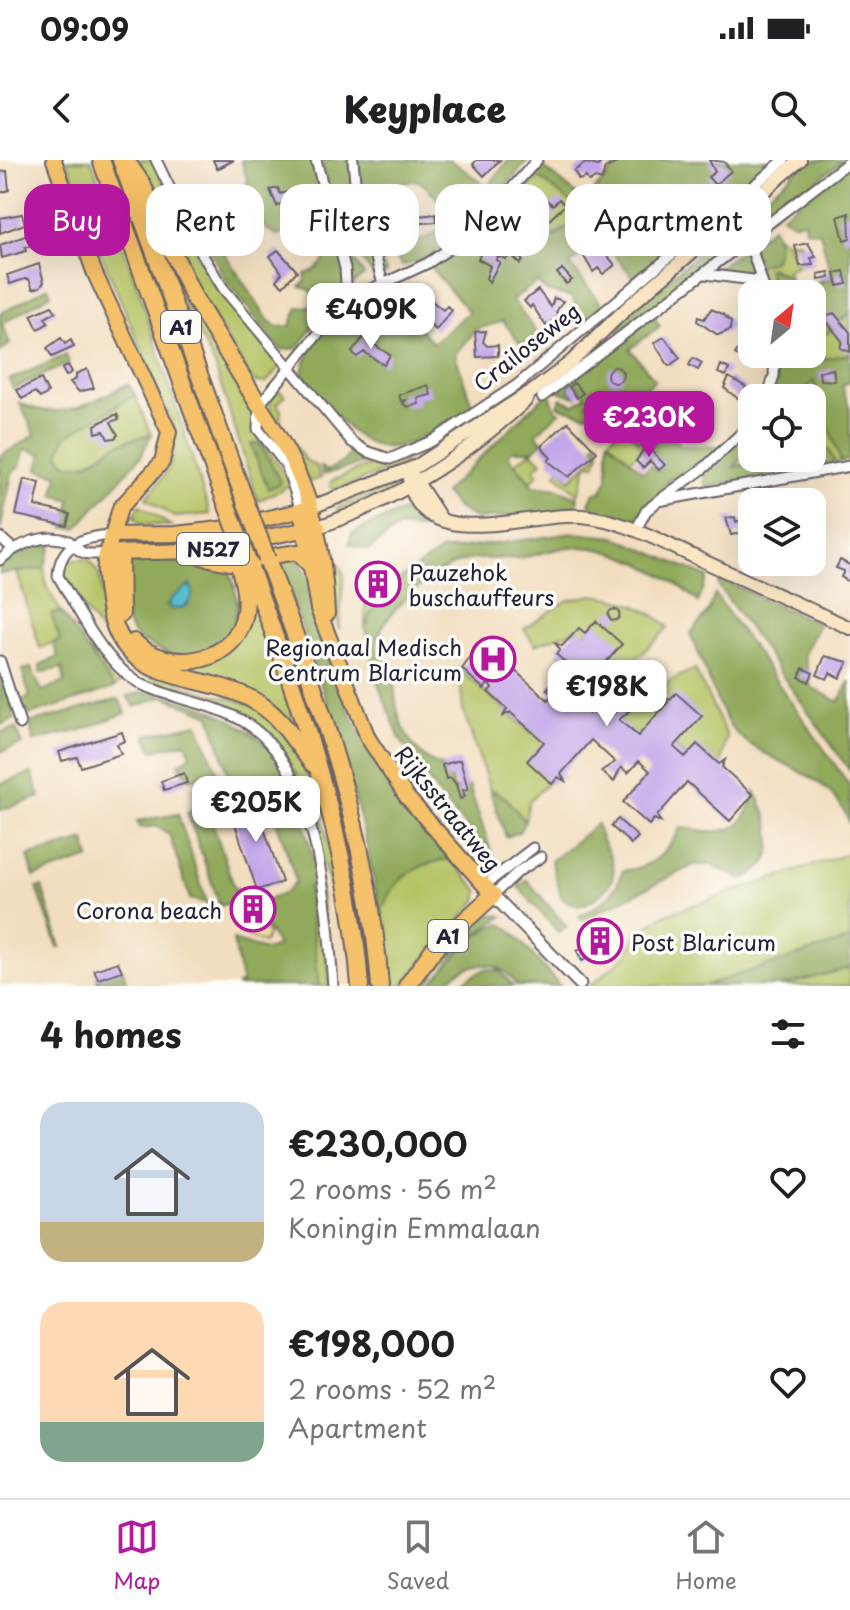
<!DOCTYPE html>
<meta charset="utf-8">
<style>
body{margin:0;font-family:"Playpen Sans",sans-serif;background:#f2f2f2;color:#202124;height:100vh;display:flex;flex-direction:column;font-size:30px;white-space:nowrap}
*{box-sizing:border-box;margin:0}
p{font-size:26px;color:#757577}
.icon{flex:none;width:44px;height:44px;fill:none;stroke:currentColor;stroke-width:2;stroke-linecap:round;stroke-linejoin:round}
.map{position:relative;height:826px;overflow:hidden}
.panel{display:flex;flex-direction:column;background:#fff;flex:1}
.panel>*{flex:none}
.banner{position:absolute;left:24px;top:24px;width:802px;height:72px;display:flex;gap:16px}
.needle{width:52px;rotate:29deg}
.tools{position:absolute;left:738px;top:120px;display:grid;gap:16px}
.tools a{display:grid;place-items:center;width:88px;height:88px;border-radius:16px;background:#fff;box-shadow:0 8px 32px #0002;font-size:40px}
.price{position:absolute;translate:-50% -68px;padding:0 18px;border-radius:16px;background:#fff;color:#222;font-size:26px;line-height:52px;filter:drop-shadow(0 2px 4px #0008)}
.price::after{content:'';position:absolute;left:50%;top:48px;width:24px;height:18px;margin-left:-12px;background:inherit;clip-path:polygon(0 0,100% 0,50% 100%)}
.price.current{background:#b5179e;color:#fff}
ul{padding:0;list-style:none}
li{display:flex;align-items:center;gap:24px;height:200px;padding:0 40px}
li span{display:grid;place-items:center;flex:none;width:224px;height:160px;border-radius:24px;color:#555}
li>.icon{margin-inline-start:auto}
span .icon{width:96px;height:96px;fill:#fffc;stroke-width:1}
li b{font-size:34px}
h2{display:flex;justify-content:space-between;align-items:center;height:96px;padding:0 40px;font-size:34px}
.pill{padding:0 28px;border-radius:24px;background:#fff;box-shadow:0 8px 32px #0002;font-size:28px;line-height:72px}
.pill.current{background:#b5179e;color:#fff}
.status{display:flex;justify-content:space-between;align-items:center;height:56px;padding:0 40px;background:#fff;direction:ltr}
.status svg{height:22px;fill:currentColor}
header{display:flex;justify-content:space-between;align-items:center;height:104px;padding:0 40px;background:#fff;font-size:36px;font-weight:800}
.menu{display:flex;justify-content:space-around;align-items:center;height:112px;border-top:2px solid #e0e0e0;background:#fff;font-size:22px;color:#757577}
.menu a{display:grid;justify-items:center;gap:4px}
.menu .current{color:#b5179e}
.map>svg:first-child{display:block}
.green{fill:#b5c365;stroke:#6c7250;stroke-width:2;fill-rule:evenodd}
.forest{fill:#90a95a;stroke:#59664a;stroke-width:2;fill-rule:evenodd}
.sand{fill:#eeda9e;stroke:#887e6c;stroke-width:2}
.water{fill:#54becf;stroke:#3b7085;stroke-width:2}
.building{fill:#c2a6e9}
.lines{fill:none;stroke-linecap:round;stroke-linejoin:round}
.minor-casing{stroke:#6b6369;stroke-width:13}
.tertiary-casing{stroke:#6b6369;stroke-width:15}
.secondary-casing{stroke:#6b6369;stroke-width:16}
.primary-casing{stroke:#6b6369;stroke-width:18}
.motorway-casing{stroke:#6b6369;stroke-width:20}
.minor{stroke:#fff;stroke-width:9}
.tertiary{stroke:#fff;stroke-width:11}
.secondary{stroke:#fbe6c4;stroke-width:12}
.primary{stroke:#f5c16b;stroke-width:14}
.motorway{stroke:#f5c16b;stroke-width:16}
.motorway-bridge-casing{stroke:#6b6369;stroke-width:20;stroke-linecap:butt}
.motorway-bridge{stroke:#f5c16b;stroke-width:16}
.labels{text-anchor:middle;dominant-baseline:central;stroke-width:7;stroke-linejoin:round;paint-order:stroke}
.shield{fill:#fdfcf7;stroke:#646373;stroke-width:2}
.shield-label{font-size:20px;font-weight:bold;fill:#22223b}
.street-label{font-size:22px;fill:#22223b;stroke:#fdfcf7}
.poi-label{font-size:22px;fill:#22223b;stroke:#fdfcf7;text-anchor:start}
</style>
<div class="status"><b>09:09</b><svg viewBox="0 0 49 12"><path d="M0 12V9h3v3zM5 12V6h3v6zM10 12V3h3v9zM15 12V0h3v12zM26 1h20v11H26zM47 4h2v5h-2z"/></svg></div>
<header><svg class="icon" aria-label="back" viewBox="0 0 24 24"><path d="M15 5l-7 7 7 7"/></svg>Keyplace<svg class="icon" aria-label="search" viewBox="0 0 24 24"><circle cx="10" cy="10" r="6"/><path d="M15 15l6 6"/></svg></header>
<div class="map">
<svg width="850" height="826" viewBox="0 0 850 826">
<rect width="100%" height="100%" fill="#fdfcf7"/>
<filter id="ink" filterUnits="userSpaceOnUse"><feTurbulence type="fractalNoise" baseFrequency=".0125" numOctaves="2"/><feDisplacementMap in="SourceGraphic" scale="16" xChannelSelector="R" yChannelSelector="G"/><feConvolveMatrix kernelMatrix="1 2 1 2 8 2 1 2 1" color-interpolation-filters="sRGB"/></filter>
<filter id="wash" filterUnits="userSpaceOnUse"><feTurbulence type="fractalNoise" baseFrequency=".006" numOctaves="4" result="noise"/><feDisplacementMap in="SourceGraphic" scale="32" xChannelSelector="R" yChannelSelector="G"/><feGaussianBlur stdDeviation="1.8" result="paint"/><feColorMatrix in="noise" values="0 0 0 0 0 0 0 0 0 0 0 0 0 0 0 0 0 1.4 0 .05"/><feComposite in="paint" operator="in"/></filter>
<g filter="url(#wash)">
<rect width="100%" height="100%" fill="#f2ddbe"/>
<path class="green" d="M67 0H91L139 131 210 354 174 357 146 338C167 316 178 298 174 267L103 98Z
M135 0H153L209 118 254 175 282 204 266 223 255 222 251 218 193 125Z
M539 17 584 52C550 85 511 98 508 34L519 21Z
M778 76 785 81H800L801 84H787L788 90 793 88 792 97 798 105 787 110 793 126 832 119 794 130 786 115 770 107 769 117 779 134H769L757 105 777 93Z
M164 89 253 246C249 278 278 297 290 325L258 341 215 206 185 147ZM264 292 281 323 259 304 254 294Z
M833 153 840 161 850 153V194L819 200 801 194H812V182L832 170 825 160Z
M814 220 841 302 835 303 828 289 812 292V238H796Z
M278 229 285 236 277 244 281 250 280 261 304 299 317 307 321 318 309 322C303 305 270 257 270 246 269 239 274 234 278 229Z
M605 230 621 249 619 252 650 282 630 300 608 280 616 273 587 244Z
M135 235 151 275C137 277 126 281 113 287 96 296 74 320 59 294L65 277Z
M598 281 600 293 595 305 588 303 578 334 556 314 560 307 570 320 599 293 594 285Z
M432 285 404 299 406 303 395 308 334 330 330 326 331 321 379 301 404 299Z
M752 285V298H782L734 307Z
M532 292 542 302 534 309 538 314 531 322 514 303Z
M390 326 393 331 339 354 337 348Z
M140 345 171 366 141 364 134 357Z
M222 370 224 378 136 386 129 379Z
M328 385 344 414 339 470 331 435Z
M88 399 99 414 107 462C132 482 156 508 184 524 210 540 244 534 268 557 319 606 332 690 339 757L297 615 277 587 240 553 160 523 121 499 64 422 66 401Z
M44 408 47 428 61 452 52 455 60 480 40 488 17 412Z
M361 419 381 425 398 419 370 454 365 468V437Z
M247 421 297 570 282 554 160 504 215 499Z
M593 435C621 438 648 447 668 467 654 487 614 506 622 535L645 546 671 520 695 509 727 576 720 606 686 597 674 586 638 577 620 561 630 550 622 543 612 554 590 556 577 546 605 515 599 509 596 462 584 474 578 469 535 485 524 469 566 441Z
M89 490 126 518 114 528Z
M459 509 531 572 537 566 549 576 550 621 529 641 525 661 495 631 490 630 463 550Z
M850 693V826H590L628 794 637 774 664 755Z
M450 699 479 731 477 741 401 826H390C388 803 380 780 380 758 380 721 419 703 450 699Z
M320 723 330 826H319L308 726Z"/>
<path class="forest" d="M241 0H312L331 59C318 73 306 79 288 72L278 76 265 68 250 39 215 57 225 77 217 82 268 160 277 167 290 166 298 148 310 146 314 141 312 131 300 126 306 121 305 114C326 109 331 88 335 69L364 115 332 140 298 188 281 190 225 119 194 60 248 22Z
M321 0H349L359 51 387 113 375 117C347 84 331 41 321 0Z
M358 0H450L488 27 508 0H528C492 42 459 92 402 106L387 87C408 80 430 84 444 64 445 45 432 30 417 20L382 27 397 72 383 77 364 35Z
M621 0H777L635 119 602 80 570 104 603 146 582 163 572 137 546 131 537 122 512 140 538 174 522 186 503 161 477 169 455 194 473 248C380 310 368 299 302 214 305 182 355 141 381 126L433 183 469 152 430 107 477 73 508 34 517 69 529 78 557 76 584 52 539 18 529 28 519 21 537 2 585 41Z
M809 0H843L640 158 618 171 614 165Z
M850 3V153L839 161 833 154 825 160 832 169 812 182V134H779L766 108 786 115 794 130 832 119 820 72 805 69 804 61 792 63 782 55Z
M772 67C779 79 779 88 773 101L757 105 752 83Z
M749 85 757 119 713 111Z
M48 127 51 134 2 164 10 184 0 192V154Z
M654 156 660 166 630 189 655 220 643 231 644 238 681 286 720 287 696 308 668 320 670 327 634 362 595 352 589 343 594 333 601 332 608 319V280L643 312 651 305 658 311 664 305 646 285 649 282 644 278 639 282 623 267 630 261 640 273 645 269 629 245 621 249 605 230 588 243 593 249 586 255 558 246 561 238 574 245 586 236 575 223 568 228 577 238 555 229Z
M779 194H801L819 200 850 194V222L842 226 850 249V300L841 302 814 221 796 238H771Z
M66 195 69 203 13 229 9 220Z
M128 224 135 235 65 277 59 294 64 303C85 310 95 298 112 288 124 280 137 277 151 275L141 296 77 368H65L71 340 54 335 58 315 38 309 42 294 25 289 20 306 12 313 0 371V296L35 275 20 243C61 263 91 242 128 224Z
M549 231 555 249 560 252 536 274 543 282 532 291H511L508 296 533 326 558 329 578 337 576 351 477 359 457 348 444 333Z
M752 269V285L734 307 782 298H812V292L829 289 835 303 706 327 703 311Z
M260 283 281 323 268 329 251 284Z
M353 287 370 301 323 315 321 307 327 311 344 301Z
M402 351H409L421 369 400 368V366L369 390 349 384 352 373Z
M574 373 615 377 708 417 698 442C669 414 614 385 572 387 553 388 537 396 519 398 495 401 476 394 453 405 431 414 357 470 382 499 385 503 393 506 397 509 388 544 407 600 446 607L454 630 469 626 493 697 441 638 400 579 374 514 365 468 370 454 395 422 441 391Z
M36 385 52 386 44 408 0 414V404Z
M145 398 227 405C240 435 241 456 224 484L180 499C121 473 126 476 122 411L133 400ZM190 425 193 432 187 446 167 445Z
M279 398H296L302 404C314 435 319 468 329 499 354 576 396 639 450 699 413 704 391 720 380 756 361 632 318 517 279 398Z
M720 419 819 464 804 494 811 527 839 542 850 521V611L718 425Z
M715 434 850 626V664C832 611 775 608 737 574 718 556 703 498 690 474L708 452Z
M61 452 114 528 29 555 20 541 30 537 22 510 31 508 42 531 65 522 62 508 40 513V505L58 497 53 483 60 480 51 454Z
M0 508 15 559 0 565Z
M143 532C200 539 273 569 294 627 304 658 311 692 320 723L308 727 319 826H236L242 823 233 780 265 790 278 786 260 757 269 751 267 740 286 732 296 721C284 686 272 620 229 616L210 555 163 536 135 547 127 536Z
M119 539 126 553 78 571 33 581 30 563Z
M198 564 217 611 190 619 179 604 191 595 186 583 152 590 146 575Z
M16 568 23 584 0 592V573Z
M32 613 40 637 0 650V624Z
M490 630 505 637 525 661 519 672 506 677Z
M755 631C772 662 785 705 741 719L712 705H694L582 760 579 756C600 746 616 734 623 711 654 707 666 694 681 667 721 674 744 678 755 631Z
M206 643 234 727 240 730 242 739 220 746 187 652Z
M178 654 207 743 190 739 169 674 156 666 140 668 137 661Z
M597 664C598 680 610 691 613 705 617 726 595 741 579 746L562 739 551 701Z
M85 680 90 698 34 717 28 696Z
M527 720 567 767 559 773 518 727Z
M42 727 61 787H58L37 728Z
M483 753 503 756 472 777 440 807 426 826H414L435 797Z
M501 764 510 769 560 826H517C499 795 463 801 443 826H430C444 808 479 766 501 764Z
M850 779V808L782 826H704Z
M485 809 500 811 513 826H455Z
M123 810 128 826H100L97 818Z"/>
<path class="sand" d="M254 755 268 774 264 783 242 774 251 766Z"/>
<path class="water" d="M190 425 193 432C190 446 183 451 169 448L171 439Z"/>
<g id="blocks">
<path class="building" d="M213 0H234L217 9Z
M477 0H500L484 16 473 4Z
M603 0H616L617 3 605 8 602 20 595 18 589 22 586 17 579 20 574 11 586 3 598 6Z
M709 0 724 2 731 11 715 25 708 17 715 12Z
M7 11 9 30 0 33V12Z
M278 28 280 34 294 30 297 40 291 38 277 46 270 30Z
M641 29 649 31 650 42H664L665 66H658L657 52 638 49Z
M407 33 418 56 436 54 437 62 422 63 412 70 401 54 408 49 403 42 393 43 392 35Z
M539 34 553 45 559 39 565 45 546 63 531 54 537 48H543L534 40Z
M242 44 252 66 246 69 237 68 233 60 235 47Z
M849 53 850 78 844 80 838 57Z
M22 54 25 64 0 73V58Z
M28 75 31 86 25 87 26 91 2 98 0 85Z
M603 77 609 85 603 90 615 105 603 114 598 108 593 112 583 95Z
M498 80 510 95 506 99 498 96 496 100 500 102 489 122 486 118 490 106 478 99 482 89 490 91Z
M808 83 816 97 811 98 813 105 800 106 795 86Z
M513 89 523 101 520 104 509 92Z
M278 90 297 111 283 126 276 120 282 113 270 96Z
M39 104 44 122 40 127 33 129 29 119H25L10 124 7 115Z
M562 109 572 120 566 124 557 113Z
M844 111 847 124 838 126 835 113Z
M829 112 830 118 819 120 818 114Z
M538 130 551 147 554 138 563 141 556 152 559 155 546 166 532 145 530 148 524 141Z
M428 138 443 150 447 146 452 150 436 170 416 153Z
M52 146 56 152 45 158 49 163 38 169 31 155Z
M711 149 723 154 731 162 730 170 718 175 697 161 698 157 704 159Z
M834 153 850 172V192L840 188 842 181 823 157Z
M486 171 483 182 487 186 498 185V196L477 197 475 172Z
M366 174 370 182 390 195 384 205 364 192 357 197 352 192Z
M664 177 680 198 669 206 654 183Z
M61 178 65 184 71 180 74 187 52 197 47 188Z
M740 187 757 194 749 206 735 194Z
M693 198 702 203 698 210 689 205Z
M68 205 72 212 66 216 62 209Z
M721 205 729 209 726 216 718 213Z
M607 215a8 8 0 1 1 16 0a8 8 0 1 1-16 0Z
M87 209 94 228 79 232 70 222 76 219V214Z
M833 209 835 221 820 220 819 212Z
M729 217 746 227 740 240 724 228Z
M41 219 48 233 40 238 35 232 22 239 17 230Z
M574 223 583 233 577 238 569 227Z
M428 225 431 235 418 238 419 244 408 247 403 244 406 240 401 241 399 235Z
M690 239 696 246 690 251 684 244Z
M629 245 645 269 640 273 618 252Z
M688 251 706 269 695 280 677 261Z
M117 254 119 259 111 262 118 275 115 278 108 279 104 271 96 273 95 265Z
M568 262 597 292 569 317 548 301 551 298 541 286Z
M812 262 820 271 812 278Z
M646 285 665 305 659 310 650 301 643 308 636 301Z
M24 319 40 323 35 346 70 354 67 366 16 355Z
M816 341 820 359 812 361V342Z
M735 357 736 362 749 357 752 371 731 375 726 358Z
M840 400 850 405V422L841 417 844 411 836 408Z
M608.5 455a5.5 5.5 0 1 1 11 0a5.5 5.5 0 1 1-11 0Z
M596 461 622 484 600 509 606 514 584 538 601 522 604 525 598 535 602 539 588 554 601 543 613 554 623 540 632 548 619 560 638 576 668 542 663 536 670 539 676 533 702 556 674 587 685 597 697 584 719 604 725 600 722 607 753 635 730 661 687 622 657 656 661 662 654 659 649 665 623 642 650 611 639 601 628 613 621 607 614 622 601 611 615 602 591 580 561 614 565 621 558 617 552 624 527 601 544 582 510 552 503 556 507 549 488 532 492 528 488 524 484 529 462 509 474 492 492 481 493 491 507 503 504 507 508 510 511 507 548 540 553 534 547 529 568 505 556 494 560 490 555 483 562 486 579 468 585 473Z
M825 496 848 502 840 518 830 513 827 519 817 515Z
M803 508 813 513 809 522 799 517Z
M122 572 125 581 117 584 121 594 81 607 77 597 62 601 59 592Z
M460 600 468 629 463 630 465 637 460 639 456 624 451 618 446 619 442 605Z
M184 613 187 623 164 630 161 621Z
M254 638 282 722 257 730 229 646Z
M618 659 638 677 631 684 611 666Z
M257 743 260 751 249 755 246 747Z
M606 760 616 778 613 783 582 801 577 791 602 779 607 782 598 764Z
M118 802 122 811 98 819 94 810Z"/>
</g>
</g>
<g filter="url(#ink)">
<use href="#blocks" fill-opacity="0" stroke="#6b6369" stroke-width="2"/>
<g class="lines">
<g class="minor-casing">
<path id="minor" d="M156 0 202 94 223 128 352 282 366 291 390 299 432 281 517 225 784 0
M316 0 345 108 347 139
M749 81 766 134
M705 114 761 121
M383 124 428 103 471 74 537 0
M542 237 850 1
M767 238 774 216 775 194
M658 341 704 308 752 263
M301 350 286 305 258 269 259 245 347 139 383 124 355 21 353 0
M637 368 646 351 658 341 850 306
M111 375C84 377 60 383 58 416 80 452 105 506 143 525 176 540 214 543 246 563 319 609 327 747 333 826
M0 377 13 389
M0 400C18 384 44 372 69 381 82 396 88 395 107 393
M0 501 20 564
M485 725 533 688
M493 735 519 711 541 697"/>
</g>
<g class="tertiary-casing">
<path id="tertiary" d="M493 735 580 824"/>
</g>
<g class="secondary-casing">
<path id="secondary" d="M408 310C414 400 526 351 582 356 624 360 657 380 695 397 746 421 798 444 850 468
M413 316 441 359
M312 347 417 306 527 234
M318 367C398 340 464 297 525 241L529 234 571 202 628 147 800 0"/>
</g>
<g class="primary-casing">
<path id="primary" d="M54 0 95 114 169 272 162 302 120 348 107 393 197 391 318 367
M259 245C306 313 324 371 327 454
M301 350 318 449 368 578 406 636 493 735
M111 375 175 374 220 369 308 349
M191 395 229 403 297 392 310 406"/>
</g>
<g class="motorway-casing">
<path id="motorway" d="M101 0 225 340
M121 0 243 335
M129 5 142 24 193 136 259 245
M107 393C104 410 107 426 109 442 121 530 197 508 255 541 282 557 294 581 313 604
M120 393 121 454
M267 399C319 538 369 676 380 826
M248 402C298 540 349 678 360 826
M134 482C166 513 229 506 243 461 249 441 244 424 239 405
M407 826 433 790 493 735"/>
</g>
<use href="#minor" class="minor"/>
<use href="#tertiary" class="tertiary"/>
<use href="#secondary" class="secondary"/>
<use href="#primary" class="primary"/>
<use href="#motorway" class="motorway"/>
<g class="motorway-bridge-casing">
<path id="motorway-bridge" d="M243 335 267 399
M225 340 248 402"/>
</g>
<use href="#motorway-bridge" class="motorway-bridge"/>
</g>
</g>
<defs>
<g id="building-ring" transform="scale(2.3)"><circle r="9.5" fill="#fdfcf7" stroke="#b5179e" stroke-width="1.5"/><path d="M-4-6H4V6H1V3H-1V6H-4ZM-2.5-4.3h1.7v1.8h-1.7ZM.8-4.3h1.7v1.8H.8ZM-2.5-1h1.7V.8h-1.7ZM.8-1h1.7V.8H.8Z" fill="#b5179e"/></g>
<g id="hospital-ring" transform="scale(2.3)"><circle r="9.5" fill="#fdfcf7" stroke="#b5179e" stroke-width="1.5"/><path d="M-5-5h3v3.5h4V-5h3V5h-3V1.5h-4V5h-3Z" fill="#b5179e"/></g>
</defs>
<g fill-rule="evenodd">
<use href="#building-ring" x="378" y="424"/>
<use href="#hospital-ring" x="493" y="499"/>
<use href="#building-ring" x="253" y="749"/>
<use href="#building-ring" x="600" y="781"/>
</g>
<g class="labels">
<g class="shield">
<rect x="161" y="151" width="40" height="32" rx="6"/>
<rect x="177" y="373" width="72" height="32" rx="6"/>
<rect x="428" y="760" width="40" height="32" rx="6"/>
</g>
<g class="shield-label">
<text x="181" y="167">A1</text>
<text x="213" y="389">N527</text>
<text x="448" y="776">A1</text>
</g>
<g class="street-label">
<text transform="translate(526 186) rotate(-38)">Crailoseweg</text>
<text transform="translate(449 648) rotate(51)">Rijksstraatweg</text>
</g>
<g class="poi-label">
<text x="409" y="411">Pauzehok<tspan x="409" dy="25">buschauffeurs</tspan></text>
<text x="462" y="486" text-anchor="end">Regionaal Medisch<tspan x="462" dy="25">Centrum Blaricum</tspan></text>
<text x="222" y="749" text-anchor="end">Corona beach</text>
<text x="631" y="781">Post Blaricum</text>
</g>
</g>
</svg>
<div class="tools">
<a><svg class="needle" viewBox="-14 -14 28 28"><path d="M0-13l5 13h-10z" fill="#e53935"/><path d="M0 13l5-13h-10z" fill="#757577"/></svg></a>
<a><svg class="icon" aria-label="locate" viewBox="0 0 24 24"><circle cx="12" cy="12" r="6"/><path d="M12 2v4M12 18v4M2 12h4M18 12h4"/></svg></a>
<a><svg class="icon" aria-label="layers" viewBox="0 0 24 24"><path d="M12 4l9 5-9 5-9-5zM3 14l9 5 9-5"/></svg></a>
</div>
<b class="price" style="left:371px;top:191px">€409K</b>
<b class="price current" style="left:649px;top:299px">€230K</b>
<b class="price" style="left:607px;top:568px">€198K</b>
<b class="price" style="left:256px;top:684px">€205K</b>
<div class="banner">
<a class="pill current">Buy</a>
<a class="pill">Rent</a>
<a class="pill">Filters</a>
<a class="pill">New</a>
<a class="pill">Apartment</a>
</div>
</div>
<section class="panel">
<h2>4 homes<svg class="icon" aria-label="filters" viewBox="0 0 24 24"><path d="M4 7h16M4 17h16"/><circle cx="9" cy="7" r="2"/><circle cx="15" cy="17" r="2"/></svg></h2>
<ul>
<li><span style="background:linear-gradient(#c9d6e8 75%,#c2b280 0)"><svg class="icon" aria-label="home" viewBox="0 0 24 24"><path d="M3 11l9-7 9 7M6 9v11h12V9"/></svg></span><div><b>€230,000</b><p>2 rooms · 56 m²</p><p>Koningin Emmalaan</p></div><svg class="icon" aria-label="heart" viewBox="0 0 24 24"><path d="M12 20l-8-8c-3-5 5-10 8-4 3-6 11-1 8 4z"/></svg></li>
<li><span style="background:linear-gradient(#ffd9b3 75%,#7fa58c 0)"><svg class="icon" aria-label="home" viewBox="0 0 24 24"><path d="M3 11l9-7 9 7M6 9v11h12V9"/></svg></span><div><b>€198,000</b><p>2 rooms · 52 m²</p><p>Apartment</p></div><svg class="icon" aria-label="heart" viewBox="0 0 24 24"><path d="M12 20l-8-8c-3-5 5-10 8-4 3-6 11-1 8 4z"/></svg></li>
</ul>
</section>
<nav class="menu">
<a class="current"><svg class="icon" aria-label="map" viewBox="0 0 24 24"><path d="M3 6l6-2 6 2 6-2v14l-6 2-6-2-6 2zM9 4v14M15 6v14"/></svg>Map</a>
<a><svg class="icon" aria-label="saved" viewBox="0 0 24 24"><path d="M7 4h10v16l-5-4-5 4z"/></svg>Saved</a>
<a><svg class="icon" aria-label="home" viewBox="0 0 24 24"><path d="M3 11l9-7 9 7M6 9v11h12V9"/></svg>Home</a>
</nav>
